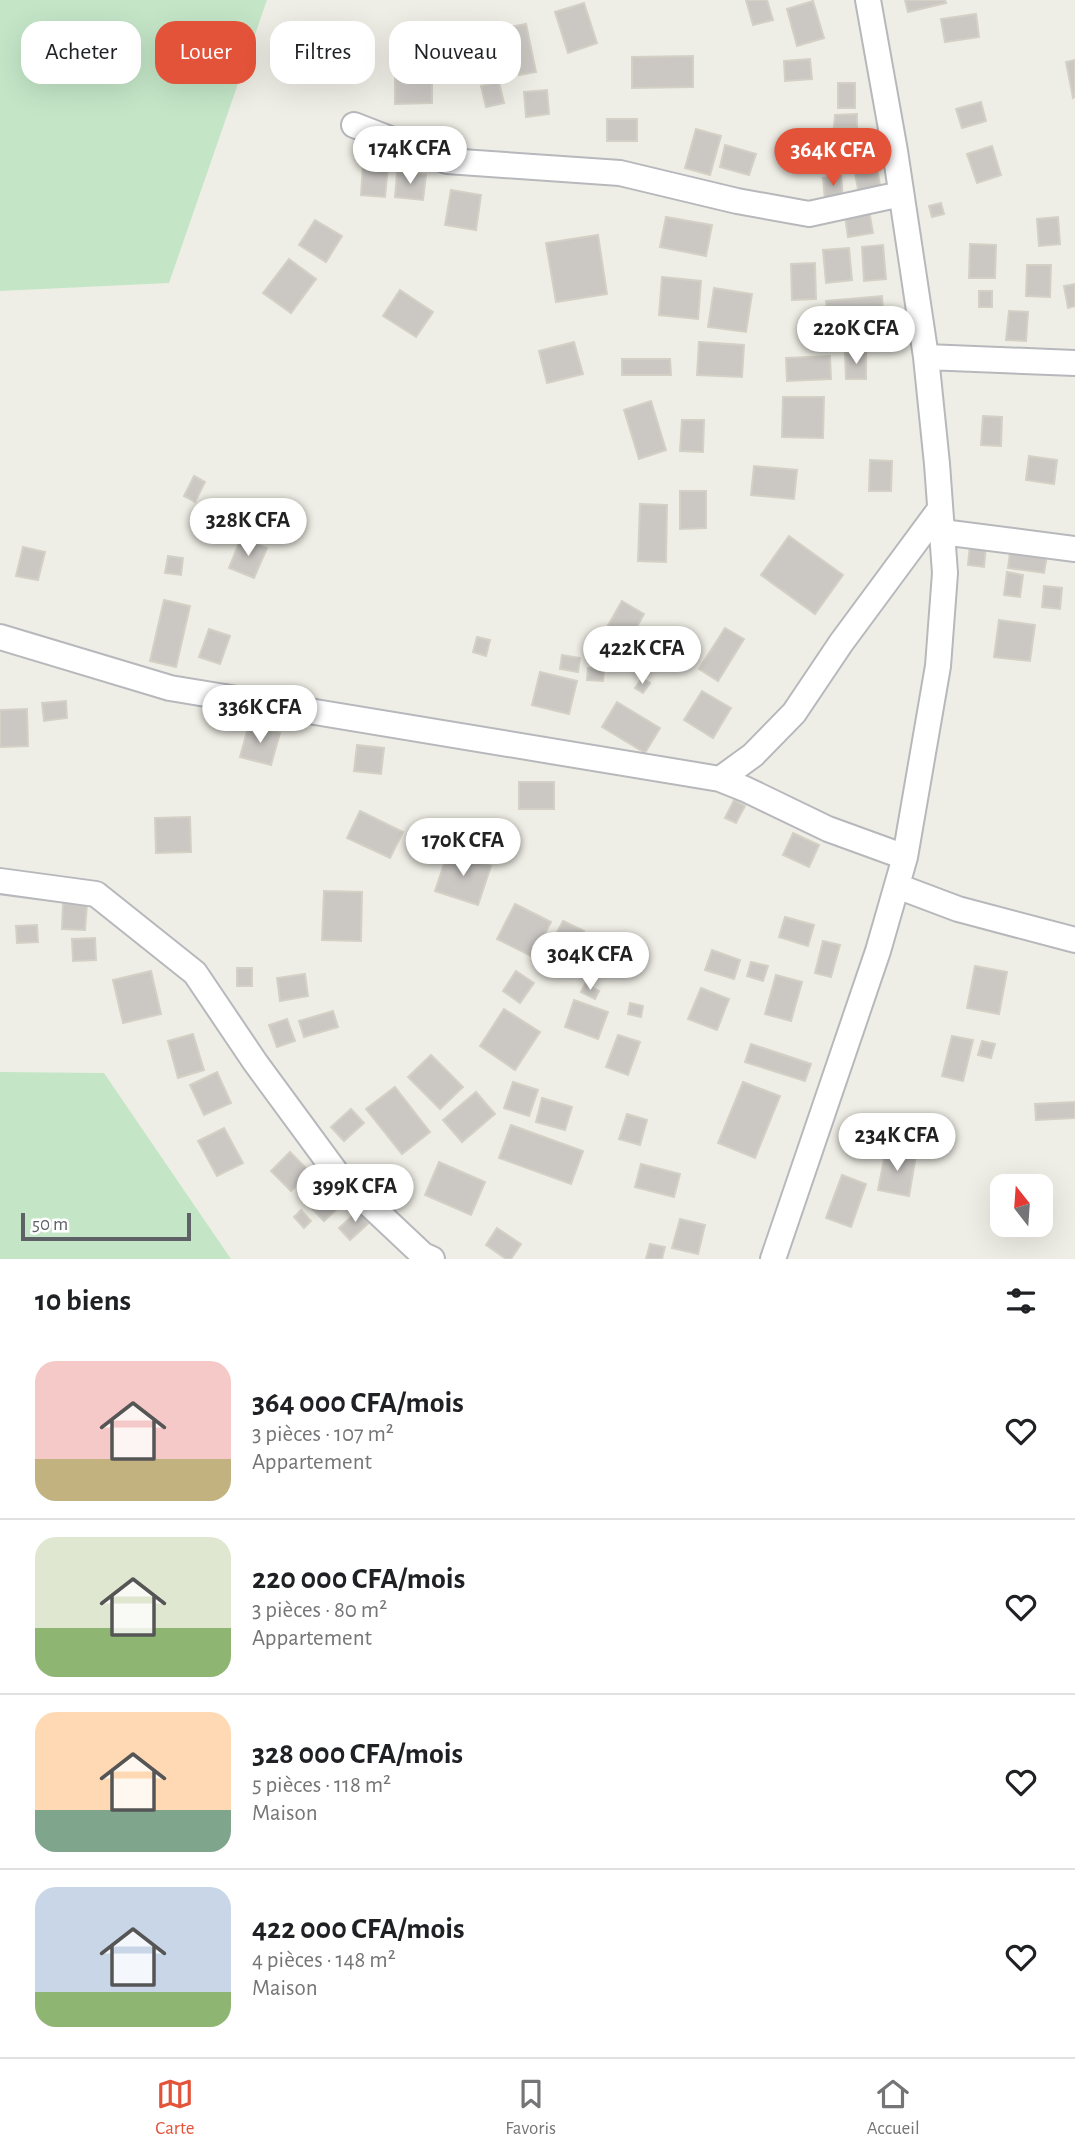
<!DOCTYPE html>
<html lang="fr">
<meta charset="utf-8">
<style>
body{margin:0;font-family:"Alegreya Sans",sans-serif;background:#f6f6f6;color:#202124;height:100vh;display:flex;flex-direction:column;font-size:26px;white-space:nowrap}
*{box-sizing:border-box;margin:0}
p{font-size:23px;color:#757577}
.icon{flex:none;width:38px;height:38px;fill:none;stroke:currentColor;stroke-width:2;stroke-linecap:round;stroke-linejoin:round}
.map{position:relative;height:1259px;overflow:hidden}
.drawer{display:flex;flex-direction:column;background:#fff;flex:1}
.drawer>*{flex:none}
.guide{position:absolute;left:21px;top:21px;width:700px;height:63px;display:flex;gap:14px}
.needle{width:46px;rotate:343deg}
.fabs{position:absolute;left:990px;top:1174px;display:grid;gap:14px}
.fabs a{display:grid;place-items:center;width:63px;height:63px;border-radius:14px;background:#fff;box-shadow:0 7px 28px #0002;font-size:35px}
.scale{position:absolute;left:21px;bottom:18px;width:170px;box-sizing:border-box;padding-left:7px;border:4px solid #5e6166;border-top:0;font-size:19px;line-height:24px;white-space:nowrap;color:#5e6166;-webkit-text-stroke:5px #fff;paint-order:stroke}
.price{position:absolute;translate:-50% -60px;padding:0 16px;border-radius:24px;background:#fff;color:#222;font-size:23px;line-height:46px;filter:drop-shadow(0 2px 4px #0008)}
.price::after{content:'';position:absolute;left:50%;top:42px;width:21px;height:16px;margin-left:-10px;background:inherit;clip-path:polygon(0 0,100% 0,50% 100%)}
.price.on{background:#e25339;color:#fff}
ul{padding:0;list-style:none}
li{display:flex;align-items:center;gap:21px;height:175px;padding:0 35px}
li+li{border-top:2px solid #e0e0e0}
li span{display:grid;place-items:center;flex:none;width:196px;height:140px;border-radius:21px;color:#555}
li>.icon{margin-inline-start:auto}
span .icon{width:84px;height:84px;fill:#fffc;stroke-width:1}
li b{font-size:30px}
h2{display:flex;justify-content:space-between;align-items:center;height:84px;padding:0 35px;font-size:30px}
.chip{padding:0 24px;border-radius:21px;background:#fff;box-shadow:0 7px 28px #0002;font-size:24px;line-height:63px}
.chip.on{background:#e25339;color:#fff}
.tabs{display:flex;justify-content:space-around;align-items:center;height:98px;border-top:2px solid #e0e0e0;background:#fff;font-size:19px;color:#757577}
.tabs a{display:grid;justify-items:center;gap:4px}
.tabs .on{color:#e25339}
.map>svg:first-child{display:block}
.green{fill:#c4e6c7}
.building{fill:#cbc8c4;stroke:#d4d0c5;stroke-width:2}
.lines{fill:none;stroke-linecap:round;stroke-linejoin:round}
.street-casing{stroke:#b7b8bc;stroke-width:28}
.street{stroke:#fff;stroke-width:24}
</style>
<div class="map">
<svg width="1075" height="1259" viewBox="0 0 1075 1259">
<rect width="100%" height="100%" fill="#efeee6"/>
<path class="green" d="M0 0H267L169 283 0 291Z
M0 1072 104 1073 231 1259H0Z"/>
<path class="building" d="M746 0H767L773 20 753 25Z
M905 0H945L946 3 908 12Z
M813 1 824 38 797 46 787 9Z
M584 3 597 43 568 53 555 12Z
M976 14 979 37 945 42 941 19Z
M526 24 536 72 519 75 509 27Z
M304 45 332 48 329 82 300 79Z
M693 56V87L632 88V57Z
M494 59 495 74 481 75 480 60Z
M810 59 812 79 785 81 784 61Z
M1075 60V97L1073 98 1066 62Z
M395 72H432V103L395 104Z
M499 82 504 103 486 107 481 86Z
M838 83H855V108H838Z
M547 90 549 114 526 117 524 92Z
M981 102 986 121 962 128 956 109Z
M857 114V127H834L835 115Z
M607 119H637V141H607Z
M696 129 721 136 710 175 685 168Z
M844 134 846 156 814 160 811 137Z
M725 145 756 154 749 175 720 167Z
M992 146 1001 175 977 183 967 154Z
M876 163 881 191 859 195 854 167Z
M363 165 388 167 385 197 361 195Z
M397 172 426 175 423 200 395 197Z
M841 176 843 199 825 200 823 178Z
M451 190 481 195 476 230 445 225Z
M941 203 944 214 932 217 929 206Z
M868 205 873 233 848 237 844 209Z
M666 217 712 225 706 256 660 247Z
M1058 217 1060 244 1039 246 1037 219Z
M315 220 342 236 326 262 299 245Z
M598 235 607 294 556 302 546 243Z
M970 244 996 245 995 278H969Z
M883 245 886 279 864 281 862 247Z
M849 248 852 280 826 283 823 250Z
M289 259 316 279 291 313 263 293Z
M815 263 816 299 792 300 791 264Z
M1027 265H1051L1050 297 1026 296Z
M662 277 701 281 698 319 659 315Z
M1075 284V306L1068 308 1064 286Z
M714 288 752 294 746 332 708 327Z
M400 290 433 312 416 337 383 316Z
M979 291H992V307H979Z
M882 296 884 324 828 328 826 301Z
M1009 311 1028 312 1026 341 1006 340Z
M574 342 583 374 547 383 539 351Z
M699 342 744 345 742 377 697 375Z
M866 352V379H846L845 353Z
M830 356 831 379 787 381 786 358Z
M622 359H670L671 375H622Z
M783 397H824L823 438 782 437Z
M651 401 666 450 639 459 624 410Z
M983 416 1002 417 1001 446 981 445Z
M682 420H704L703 452 680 451Z
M1029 456 1057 460 1054 484 1026 480Z
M870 460 892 461 891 491H869Z
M754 466 797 470 794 499 751 495Z
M194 476 205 482 195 502 184 496Z
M680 491H706V528L680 529Z
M640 504 667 505 666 562 638 561Z
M789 536 843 575 815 614 761 575Z
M241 538 267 548 254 578 229 568Z
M970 544 986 546 984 567 968 565Z
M1011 545 1048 550 1044 573 1008 568Z
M23 547 45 552 38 580 16 576Z
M168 556 183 558 181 575 165 573Z
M1007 572 1023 575 1020 597 1004 595Z
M1044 586 1062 588 1060 609 1042 607Z
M164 600 190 606 176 667 150 661Z
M622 601 644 614 627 644 605 631Z
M999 620 1035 625 1030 661 994 657Z
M725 628 744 639 718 681 699 669Z
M209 629 230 636 220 664 199 657Z
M477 637 490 640 486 656 473 652Z
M562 655 580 658 578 672 560 669Z
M588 668 604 670 603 681 587 680Z
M540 672 577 681 569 714 532 705Z
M642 678 650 683 643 693 635 688Z
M702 691 731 708 713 738 684 720Z
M66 701 67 718 44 721 42 703Z
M617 702 660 728 645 753 602 727Z
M27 709 28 746 0 747V710Z
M249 724 280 733 271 765 240 757Z
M357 745 384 748 381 774 354 771Z
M519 782H554V809H519Z
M734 800 745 806 736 823 725 818Z
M360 811 403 832 390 858 347 838Z
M190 817 191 852 156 853 155 818Z
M793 833 819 845 809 867 783 855Z
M448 852 491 866 478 905 435 891Z
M324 891 362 892 361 941 322 940Z
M63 903 87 904 85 930 62 929Z
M515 904 551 922 533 957 497 939Z
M785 917 814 925 808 946 779 937Z
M563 921 584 931 576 946 555 936Z
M37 925 38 942 17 943 16 926Z
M95 938 96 960 73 961 72 939Z
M823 941 840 945 831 977 815 973Z
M712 950 740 960 734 979 705 970Z
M751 962 768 966 763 981 747 976Z
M975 966 1007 972 999 1014 967 1008Z
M237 968H252V986H237Z
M151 971 161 1014 123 1023 113 980Z
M516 971 534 983 520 1003 503 991Z
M305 974 308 996 280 1001 277 978Z
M776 975 802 982 791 1021 765 1014Z
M585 984 599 991 595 999 581 992Z
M701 988 729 999 717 1030 688 1019Z
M574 1000 608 1012 598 1039 565 1027Z
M630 1003 643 1006 641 1017 628 1014Z
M504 1009 540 1032 515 1070 480 1046Z
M333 1011 338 1027 304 1037 299 1021Z
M287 1019 295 1041 277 1047 269 1025Z
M193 1034 204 1070 178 1078 168 1041Z
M618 1035 640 1042 628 1075 606 1067Z
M952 1036 973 1040 963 1081 942 1076Z
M982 1041 995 1044 991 1058 978 1055Z
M751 1044 811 1064 805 1081 745 1062Z
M431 1055 463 1087 440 1109 408 1077Z
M217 1072 231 1103 204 1115 190 1085Z
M513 1082 538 1090 529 1116 504 1108Z
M743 1082 780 1096 755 1158 718 1143Z
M395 1087 430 1132 402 1154 366 1109Z
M476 1092 495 1114 462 1142 443 1120Z
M542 1098 572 1107 565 1130 536 1122Z
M1075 1102V1118L1036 1120 1035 1104Z
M351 1109 364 1123 344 1141 331 1127Z
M627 1114 647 1120 640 1145 619 1139Z
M511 1125 583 1151 571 1184 499 1158Z
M224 1128 243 1163 217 1176 198 1141Z
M886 1149 916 1155 909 1196 878 1190Z
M290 1152 310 1172 291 1191 271 1171Z
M439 1162 485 1182 471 1215 425 1195Z
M641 1164 680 1174 674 1197 635 1187Z
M396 1175 406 1182 398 1192 389 1185Z
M842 1175 866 1184 851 1227 826 1218Z
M315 1183 338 1208 324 1221 300 1196Z
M360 1209 371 1221 350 1240 339 1228Z
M301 1210 311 1221 304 1228 294 1217Z
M680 1219 705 1225 698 1254 672 1248Z
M497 1228 521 1244 511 1259H506L486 1245Z
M650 1244 665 1247 662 1259H646Z"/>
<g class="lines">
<g class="street-casing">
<path id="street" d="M354 125 447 161 620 173 737 201 809 214 901 194
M926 357 1075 363
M942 532 1075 549
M0 637 170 688 720 779 745 789 828 829 905 857
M720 779 753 755 794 713 841 643 940 509
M0 881 96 894 195 973 255 1062 338 1175 423 1255 432 1259
M897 886 958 909 1075 940
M773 1259 878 951 905 857 938 666 945 573 937 464 926 357 895 151 868 0"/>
</g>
<use href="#street" class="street"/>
</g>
</svg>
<div class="fabs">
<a><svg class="needle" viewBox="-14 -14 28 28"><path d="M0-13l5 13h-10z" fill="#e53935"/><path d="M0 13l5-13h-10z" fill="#757577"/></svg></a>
</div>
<div class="scale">50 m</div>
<b class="price" style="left:410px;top:186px">174K CFA</b>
<b class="price on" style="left:833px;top:188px">364K CFA</b>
<b class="price" style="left:856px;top:366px">220K CFA</b>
<b class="price" style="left:248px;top:558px">328K CFA</b>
<b class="price" style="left:642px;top:686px">422K CFA</b>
<b class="price" style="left:260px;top:745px">336K CFA</b>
<b class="price" style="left:463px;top:878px">170K CFA</b>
<b class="price" style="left:590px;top:992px">304K CFA</b>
<b class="price" style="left:897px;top:1173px">234K CFA</b>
<b class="price" style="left:355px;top:1224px">399K CFA</b>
<div class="guide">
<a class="chip">Acheter</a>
<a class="chip on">Louer</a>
<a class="chip">Filtres</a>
<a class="chip">Nouveau</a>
</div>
</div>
<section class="drawer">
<h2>10 biens<svg class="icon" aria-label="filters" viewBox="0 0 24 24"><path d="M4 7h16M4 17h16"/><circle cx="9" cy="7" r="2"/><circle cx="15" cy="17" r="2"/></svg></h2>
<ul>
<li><span style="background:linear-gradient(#f6c9c9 70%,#c2b280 0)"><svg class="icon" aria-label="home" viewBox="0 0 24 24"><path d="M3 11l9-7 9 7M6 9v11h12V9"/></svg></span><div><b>364 000 CFA/mois</b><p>3 pièces · 107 m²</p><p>Appartement</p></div><svg class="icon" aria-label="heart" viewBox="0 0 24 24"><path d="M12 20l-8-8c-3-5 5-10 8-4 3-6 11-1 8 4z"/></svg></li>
<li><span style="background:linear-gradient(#dfe7d0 65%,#8fb573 0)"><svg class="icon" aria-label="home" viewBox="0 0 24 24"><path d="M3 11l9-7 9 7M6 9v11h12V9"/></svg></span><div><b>220 000 CFA/mois</b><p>3 pièces · 80 m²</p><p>Appartement</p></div><svg class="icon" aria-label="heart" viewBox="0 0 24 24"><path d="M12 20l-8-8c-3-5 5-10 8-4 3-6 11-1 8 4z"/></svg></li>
<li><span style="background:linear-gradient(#ffd9b3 70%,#7fa58c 0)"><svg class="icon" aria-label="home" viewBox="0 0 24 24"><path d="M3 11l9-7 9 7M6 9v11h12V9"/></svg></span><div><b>328 000 CFA/mois</b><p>5 pièces · 118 m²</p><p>Maison</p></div><svg class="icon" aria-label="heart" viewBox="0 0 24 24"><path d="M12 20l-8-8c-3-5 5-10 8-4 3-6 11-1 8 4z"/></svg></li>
<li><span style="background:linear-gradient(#c9d6e8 75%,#8fb573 0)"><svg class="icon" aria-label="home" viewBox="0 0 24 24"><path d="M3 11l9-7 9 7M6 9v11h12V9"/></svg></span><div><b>422 000 CFA/mois</b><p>4 pièces · 148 m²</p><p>Maison</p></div><svg class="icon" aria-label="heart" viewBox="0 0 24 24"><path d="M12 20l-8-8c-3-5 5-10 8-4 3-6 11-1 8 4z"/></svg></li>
</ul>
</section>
<nav class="tabs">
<a class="on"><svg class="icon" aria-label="map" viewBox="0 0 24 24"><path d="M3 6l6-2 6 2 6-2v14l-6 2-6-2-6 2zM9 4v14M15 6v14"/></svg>Carte</a>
<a><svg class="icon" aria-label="saved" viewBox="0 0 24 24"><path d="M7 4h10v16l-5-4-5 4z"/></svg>Favoris</a>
<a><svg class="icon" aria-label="home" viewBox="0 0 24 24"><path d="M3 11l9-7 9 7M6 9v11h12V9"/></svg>Accueil</a>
</nav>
